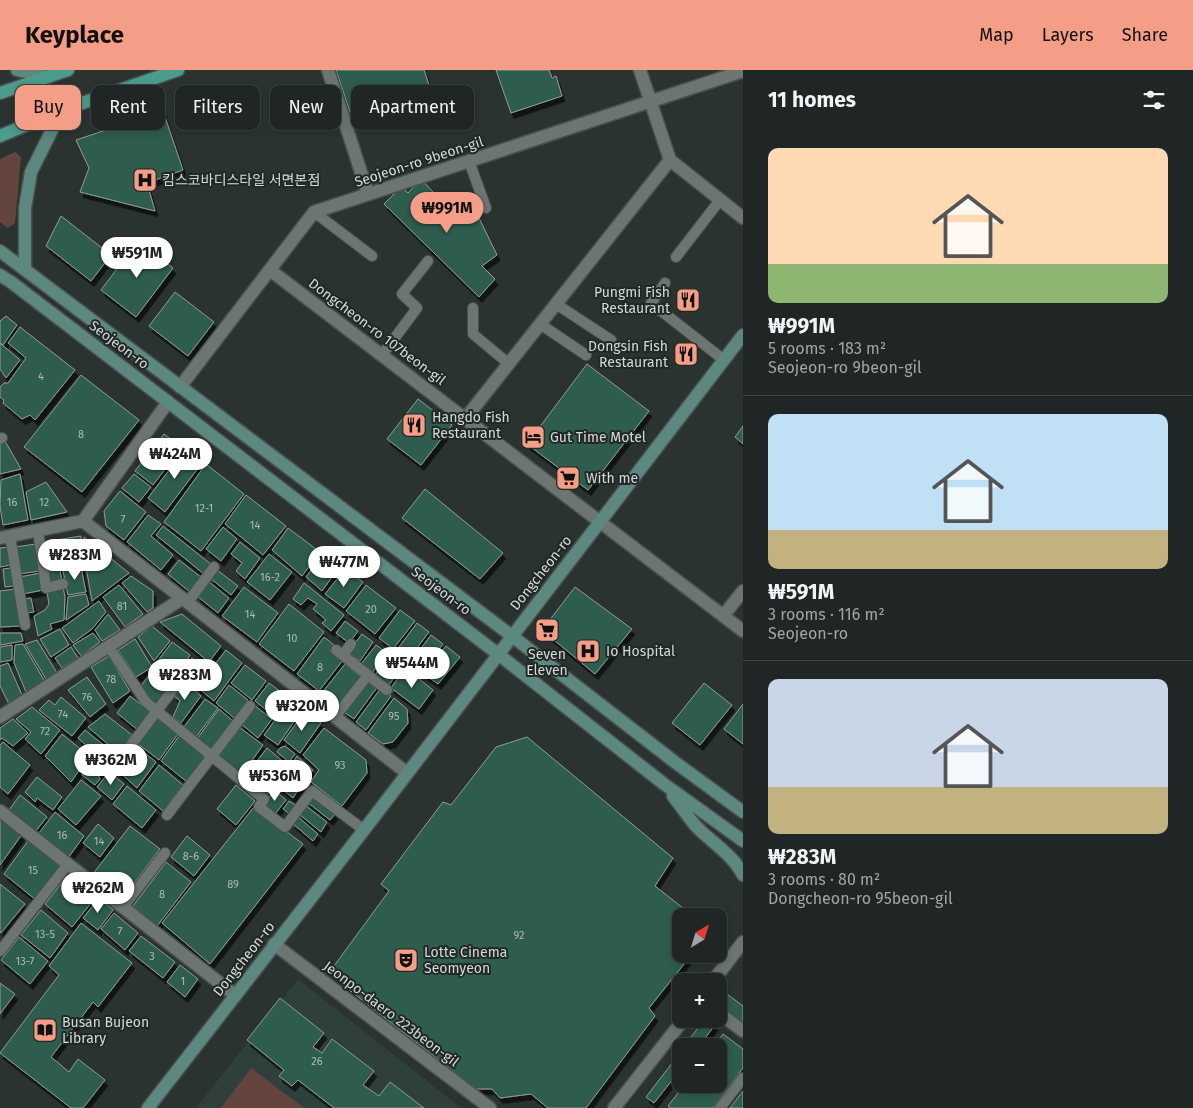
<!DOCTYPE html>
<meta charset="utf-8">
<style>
body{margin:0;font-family:"Fira Sans","Noto Sans KR",sans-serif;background:#2d3232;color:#f1f3f6;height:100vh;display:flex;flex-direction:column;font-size:19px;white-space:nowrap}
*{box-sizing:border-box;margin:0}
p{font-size:16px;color:#a2a5a7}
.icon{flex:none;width:28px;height:28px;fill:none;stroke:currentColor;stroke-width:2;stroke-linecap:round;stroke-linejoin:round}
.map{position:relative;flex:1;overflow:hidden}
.panel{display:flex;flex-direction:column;background:#202625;width:450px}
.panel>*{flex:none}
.banner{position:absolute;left:15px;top:15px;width:475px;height:45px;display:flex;gap:10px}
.needle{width:32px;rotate:38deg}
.tools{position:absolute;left:672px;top:838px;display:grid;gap:10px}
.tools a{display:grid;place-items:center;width:55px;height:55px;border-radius:10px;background:#202625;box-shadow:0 2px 8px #0003,0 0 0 1px #3d4342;font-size:25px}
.price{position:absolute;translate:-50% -42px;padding:0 11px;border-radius:18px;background:#fff;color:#222;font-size:16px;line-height:32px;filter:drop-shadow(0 1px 2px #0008)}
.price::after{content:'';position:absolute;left:50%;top:30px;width:15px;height:11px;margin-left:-8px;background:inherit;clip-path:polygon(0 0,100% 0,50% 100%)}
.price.current{background:#f49e88;color:#111}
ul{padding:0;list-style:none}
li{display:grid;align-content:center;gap:10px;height:265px;padding:0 25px}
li+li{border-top:1px solid #3d4342}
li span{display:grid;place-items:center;height:155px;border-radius:10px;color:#555}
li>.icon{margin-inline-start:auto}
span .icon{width:90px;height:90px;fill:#fffc;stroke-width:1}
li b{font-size:21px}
h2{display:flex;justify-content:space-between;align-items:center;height:60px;padding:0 25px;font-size:21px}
.pill{padding:0 18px;border-radius:10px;background:#202625;box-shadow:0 2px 8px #0003,0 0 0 1px #3d4342;font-size:18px;line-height:45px}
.pill.current{background:#f49e88;color:#111}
header{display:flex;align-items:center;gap:30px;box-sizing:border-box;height:70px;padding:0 25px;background:#f49e88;color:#111}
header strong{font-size:24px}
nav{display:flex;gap:28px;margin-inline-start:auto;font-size:18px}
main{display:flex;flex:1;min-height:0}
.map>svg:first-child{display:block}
.built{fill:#2f3f3b}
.green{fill:#63453d}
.building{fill:#2d5b50;stroke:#929c99;filter:url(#shadow)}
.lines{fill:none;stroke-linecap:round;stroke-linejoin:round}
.service-casing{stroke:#4a504e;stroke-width:12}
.minor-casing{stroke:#4a504e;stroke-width:15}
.secondary-casing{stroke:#4a504e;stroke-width:15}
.primary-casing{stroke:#4a504e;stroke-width:15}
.service{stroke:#6c7572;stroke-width:10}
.minor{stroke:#6c7572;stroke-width:12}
.secondary{stroke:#5c887f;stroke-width:12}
.primary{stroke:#4c9b8c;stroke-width:12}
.labels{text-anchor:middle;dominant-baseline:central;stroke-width:4;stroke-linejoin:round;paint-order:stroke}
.number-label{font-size:11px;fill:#abbab6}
.street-label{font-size:14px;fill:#d5dad8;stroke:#212927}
.poi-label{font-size:14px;fill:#d5dad8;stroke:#212927;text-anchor:start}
</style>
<header>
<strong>Keyplace</strong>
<nav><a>Map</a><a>Layers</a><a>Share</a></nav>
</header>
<main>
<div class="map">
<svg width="743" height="1038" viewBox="0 0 743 1038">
<defs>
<filter id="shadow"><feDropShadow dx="3" dy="5.5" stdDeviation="0" flood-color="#0009"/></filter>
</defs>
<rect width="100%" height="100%" fill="#2b3331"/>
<path class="built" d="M298 909 461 1038H196Z"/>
<path class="green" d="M15 82 21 87 15 153 8 158 0 152V89Z
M251 998 304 1038H221Z"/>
<path class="building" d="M336 0H424L433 27 354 54Z
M496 0H549L552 8 556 6 562 26 511 43Z
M163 41 183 100 147 113 155 141 80 122 89 98 76 70Z
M421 109 459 150 476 142 497 185 482 196 495 209 479 227 384 134 401 117 408 123Z
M61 146 111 185 91 211 46 176Z
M138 171 173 198 136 247 101 220Z
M175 222 214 252 188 286 149 256Z
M6 246 17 255 3 275 0 273V251Z
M20 257 75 300 35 350 30 345 22 349 3 333 4 330 0 327V317L4 313H8L26 288 8 273Z
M0 273 20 290 6 308 0 299Z
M587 294 649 341 588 420 527 374Z
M81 305 139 350 82 422 24 377Z
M418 329 452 355 421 395 387 369Z
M743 356V374L735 367Z
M164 364 182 377 153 415 135 401Z
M5 371 21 399 0 404V374Z
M185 379 202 393 165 442 148 428Z
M206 394 244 424 201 481 164 452Z
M20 404 28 450 3 455 0 436 1 410Z
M134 404 151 417 139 432 122 418Z
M46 412 67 442 31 450 26 422Z
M425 419 503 483 480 509 402 448Z
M120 421 146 442 124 470 106 456 104 441Z
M246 425 286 456 263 485 225 454Z
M148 445 161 454 151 466 173 485 161 500 127 472Z
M163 456 212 495 205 505 156 465Z
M223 457 237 469 221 491 206 479Z
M288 458 320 482 302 506 272 480Z
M81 466 83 494 46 500 43 472Z
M84 467 129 503 92 531 86 497Z
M240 472 260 488 245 509 236 501 242 493 231 484Z
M36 474 40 501 19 504 15 477Z
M9 477 11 495 0 497V478Z
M269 484 292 502 270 530 247 512Z
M323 484 340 496 322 521 306 507Z
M179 490 202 508 191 523 168 504Z
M81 497 86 522 68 525 63 501Z
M11 498 15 516 5 517 3 499Z
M345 499 363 512 344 538 325 524Z
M60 500 62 512 48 515 47 501Z
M217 500 238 516 231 525 210 508Z
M40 503 43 520 23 524 20 507Z
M131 506 153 521V538L147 542 122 513Z
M208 511 229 528 218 543 197 526Z
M304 513 344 545 331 561 322 553 326 550 313 539 317 534 308 528 301 535 293 529Z
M119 515 143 544 125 557 103 527Z
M366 515 396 538 375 564 346 541Z
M244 517 278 543 257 572 222 546Z
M575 517 632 559 595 604 542 560Z
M63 518 65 526 64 550 50 554 52 559 38 566 34 546 45 540 49 534 47 522Z
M15 519 21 556 0 557V521Z
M86 524 89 535 66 550 68 527Z
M31 528 34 542 26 543 23 529Z
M99 531 106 542 92 559 73 573 62 558Z
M289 534 324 562 294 601 259 574Z
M400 540 415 551 393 579 379 568Z
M108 544 120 560 102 571 95 560Z
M182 544 221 576 209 592 160 552Z
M345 551 358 561 349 573 336 563Z
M417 553 429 562 407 591 396 581Z
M152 556 170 571 154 591 138 567Z
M60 559 69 575 51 587 40 569Z
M0 563H21L23 571 0 575Z
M93 563 100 572 81 586 73 575Z
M362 564 373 572 360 591 348 583Z
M431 565 443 574 422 602 410 593Z
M324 567 334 575 330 581 343 590 319 621 297 604Z
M135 569 152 597 136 607 118 580Z
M37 570 57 603 46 609 25 574Z
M172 572 190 585 181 600 172 593 166 600 157 592Z
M23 574 45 612 26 622 14 593 15 575Z
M12 575V590L0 592V577Z
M376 575 387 583 372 603 361 594Z
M446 576 460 587 438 614 424 604Z
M71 577 78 588 62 598 55 588Z
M226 580 242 593 214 631 197 617Z
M389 585 403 596 388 616 374 606Z
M109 586 130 621 113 633 91 597Z
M192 588 204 598 193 614 181 604Z
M8 593 22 625 9 634 0 616V596Z
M345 594 361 607 338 637 321 624Z
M245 595 266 611 252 630 231 613Z
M154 598 173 613 157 636 150 630 141 616Z
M405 598 433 620 419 639 391 618Z
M87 607 106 634 90 647 68 620Z
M369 609 378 616 354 649 344 642Z
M182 610 201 626 181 653 173 647 180 631 173 625Z
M269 613 281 622 274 632 282 638 275 647 255 631Z
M704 613 732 635 700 675 672 653Z
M229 615 248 630 234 648 216 633Z
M381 618 391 626 366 660 356 652Z
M130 626 152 643 139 661 117 643Z
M61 627 86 648 72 666 39 640 49 630 55 635Z
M394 628 407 639 408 653 393 672 383 674 368 663Z
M205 629 218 638 196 667 183 658Z
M290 630 302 640 278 675 264 665Z
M743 634V674L724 659Z
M254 635 272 649 258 668 240 653Z
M32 637 60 660 41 684 25 669 31 662 16 649Z
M219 639 233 651 211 681 197 669Z
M305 641 321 653 300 683 284 670Z
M105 644 132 665 118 683 88 657Z
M156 647 178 664 159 690 137 673Z
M13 649 28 663 13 676 2 668 0 670V658Z
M239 657 263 675 241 706 218 686Z
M324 658 366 690 367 703 342 736 311 712 319 700 303 685Z
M85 660 117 686 109 696 78 668Z
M62 664 89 686 71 712 45 686Z
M179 666 206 687 187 712 161 691Z
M527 667 673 788 655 816 693 846H681V884H692L649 938 655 946 586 1038H548L531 1024 500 1028 492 1019H476L343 915 334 896 389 821 381 814 443 732 451 735 496 677Z
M3 672 30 695 8 724 0 717V675Z
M135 675 156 692 137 718 116 699Z
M285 676 295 684 289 692 277 682 280 678Z
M267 678 287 695 266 726 244 708Z
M297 686 313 700 305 712 289 698Z
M94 690 104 698 98 705 100 709 95 715 82 705Z
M159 695 183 715 163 741 139 721Z
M109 702 124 714 112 730 97 717Z
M286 703 301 715 293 728 277 715Z
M37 707 62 727 53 740 37 728 35 732 25 722Z
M81 710 101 726 76 755 58 739Z
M236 715 255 731 236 755 217 739Z
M127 716 156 740 142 758 113 734Z
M274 720 286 730 275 744 264 735Z
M20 725 47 747 35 762 9 740Z
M313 726 335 744 330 750 307 732Z
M289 731 297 736 291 745 283 739Z
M305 735 327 752 321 762 299 744Z
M254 737 303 774 210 894 162 853Z
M55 742 84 766 68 788 39 763Z
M0 745 23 763 0 795Z
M297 746 318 764 313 771 292 753Z
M98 754 114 768 100 787 83 773Z
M130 756 160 779 122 829 92 805Z
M187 766 210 785 194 806 171 787Z
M28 771 61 797 36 830 4 804Z
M166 792 191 812 157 856 133 836Z
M67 806 95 828 72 857 45 834Z
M0 814 25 834 1 863 0 862Z
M99 828 113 840 98 860 83 848Z
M41 840 68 863 50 888 21 865Z
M114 843 138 863 125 880 101 859Z
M81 853 132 893 98 937 93 932 51 987 69 1002 78 989 105 1010 83 1038H71L0 983 59 905 49 896Z
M141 866 175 892 163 908 129 881Z
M19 867 48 891 30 914 1 890Z
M180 895 198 909 185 927 167 912Z
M0 913 15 924 0 944Z
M723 921 743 936V953L724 939Z
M280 928 324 963 313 977 322 983 332 969 374 1001 363 1015 379 1026 390 1012 424 1038H334L298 1010 292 1016 279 1006 284 1000 247 970Z
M705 949 715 955 699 976H684Z
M723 964 743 979V998L713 1038H671L668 1036 685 1014H719V976H714Z
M676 988 681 992V999L654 1033 646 1027Z
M743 1021V1038H730Z"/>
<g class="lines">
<g class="service-casing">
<path id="service" d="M469 91 486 138
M314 142 372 186
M676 187 720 130
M665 213 651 233 724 290
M556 234 611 270
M473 238V264L509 294
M540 254 586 285
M382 285 417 238 402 224 428 191
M0 369 2 368
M38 460 46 518 63 514
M10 466 25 555
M188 532 214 497
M109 577 146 632 264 729 259 737 285 757 312 721 364 760
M343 585 351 574
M368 605 387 620
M335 647 368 605 336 580
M113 699 175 617 177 609 174 603
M167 745 250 636
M123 837 165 783
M0 881 68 794
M720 1038 743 1008"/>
</g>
<g class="minor-casing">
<path id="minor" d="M328 0 368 124
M640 0 670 90 743 148
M270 200 743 561
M180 317 314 142 743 1
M465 349 670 90
M83 451 407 703
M0 468 83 451 168 332
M723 546 743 521
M0 647 183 528
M0 741 235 925
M274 874 490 1038
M713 911 743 872
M719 943 743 961
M614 1038 684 949"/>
</g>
<g class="secondary-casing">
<path id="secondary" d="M17 0 48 7
M0 181 512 566 676 693 743 742
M25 199V138L31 102 62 40
M0 205 11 212 498 584 664 714 743 771
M673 726C680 735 687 745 694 754 710 772 732 783 743 805
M148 1038 364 760 743 265"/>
</g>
<g class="primary-casing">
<path id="primary" d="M0 23 68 0
M0 66 62 40 178 0"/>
</g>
<use href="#service" class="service"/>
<use href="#minor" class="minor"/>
<use href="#secondary" class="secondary"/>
<use href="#primary" class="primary"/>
</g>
<defs>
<g id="hospital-square" transform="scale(1.25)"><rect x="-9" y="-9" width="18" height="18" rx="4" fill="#f49e88" stroke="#212927"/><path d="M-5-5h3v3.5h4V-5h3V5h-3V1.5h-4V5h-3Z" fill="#111"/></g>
<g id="restaurant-square" transform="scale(1.25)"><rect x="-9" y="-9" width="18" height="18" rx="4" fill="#f49e88" stroke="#212927"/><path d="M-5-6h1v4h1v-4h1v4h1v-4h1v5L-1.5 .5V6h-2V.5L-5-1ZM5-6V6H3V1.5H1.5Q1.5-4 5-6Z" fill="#111"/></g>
<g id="hotel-square" transform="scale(1.25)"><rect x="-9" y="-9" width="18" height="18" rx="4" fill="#f49e88" stroke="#212927"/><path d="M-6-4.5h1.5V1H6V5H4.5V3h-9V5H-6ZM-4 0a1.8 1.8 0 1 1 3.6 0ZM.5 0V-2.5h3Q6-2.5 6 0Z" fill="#111"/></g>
<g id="supermarket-square" transform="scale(1.25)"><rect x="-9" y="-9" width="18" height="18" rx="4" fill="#f49e88" stroke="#212927"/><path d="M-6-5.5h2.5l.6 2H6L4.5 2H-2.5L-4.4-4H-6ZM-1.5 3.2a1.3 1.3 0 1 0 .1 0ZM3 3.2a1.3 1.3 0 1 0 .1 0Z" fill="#111"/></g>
<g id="theatre-square" transform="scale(1.25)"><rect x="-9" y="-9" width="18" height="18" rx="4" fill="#f49e88" stroke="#212927"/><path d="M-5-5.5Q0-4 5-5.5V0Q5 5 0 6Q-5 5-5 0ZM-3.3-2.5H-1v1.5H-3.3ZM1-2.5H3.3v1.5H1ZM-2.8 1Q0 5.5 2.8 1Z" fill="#111"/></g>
<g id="library-square" transform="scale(1.25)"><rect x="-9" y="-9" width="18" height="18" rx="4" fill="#f49e88" stroke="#212927"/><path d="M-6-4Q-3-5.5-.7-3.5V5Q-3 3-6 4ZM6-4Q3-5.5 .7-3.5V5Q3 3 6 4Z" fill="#111"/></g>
</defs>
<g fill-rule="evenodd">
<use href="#hospital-square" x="145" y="110"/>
<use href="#restaurant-square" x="688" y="230"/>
<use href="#restaurant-square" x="686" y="284"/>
<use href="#restaurant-square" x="414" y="355"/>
<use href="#hotel-square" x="533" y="367"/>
<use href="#supermarket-square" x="568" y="408"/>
<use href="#supermarket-square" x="547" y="560"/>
<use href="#hospital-square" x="588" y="581"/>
<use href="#theatre-square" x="406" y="890"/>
<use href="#library-square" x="45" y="960"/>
</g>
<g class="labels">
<g class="number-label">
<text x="41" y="306">4</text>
<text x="81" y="364">8</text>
<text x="12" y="432">16</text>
<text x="44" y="432">12</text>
<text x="204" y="438">12-1</text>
<text x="123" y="449">7</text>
<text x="255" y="455">14</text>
<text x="270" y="507">16-2</text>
<text x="122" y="536">81</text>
<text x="371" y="539">20</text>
<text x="250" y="544">14</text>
<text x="292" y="568">10</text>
<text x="320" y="597">8</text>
<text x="111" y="609">78</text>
<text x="87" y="627">76</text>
<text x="63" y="644">74</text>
<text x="394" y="646">95</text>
<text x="45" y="661">72</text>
<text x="340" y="695">93</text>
<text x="62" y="765">16</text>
<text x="99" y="771">14</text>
<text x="191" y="786">8-6</text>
<text x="33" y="800">15</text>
<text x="233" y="814">89</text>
<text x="162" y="824">8</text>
<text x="120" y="861">7</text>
<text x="45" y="864">13-5</text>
<text x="519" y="865">92</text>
<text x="152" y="886">3</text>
<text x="25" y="891">13-7</text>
<text x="183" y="911">1</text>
<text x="317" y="991">26</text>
</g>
<g class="street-label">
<text transform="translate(419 92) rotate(-18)">Seojeon-ro 9beon-gil</text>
<text transform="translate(377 262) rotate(37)">Dongcheon-ro 107beon-gil</text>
<text transform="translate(119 275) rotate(37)">Seojeon-ro</text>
<text transform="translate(541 503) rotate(-52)">Dongcheon-ro</text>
<text transform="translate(441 521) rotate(37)">Seojeon-ro</text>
<text transform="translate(244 889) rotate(-52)">Dongcheon-ro</text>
<text transform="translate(391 944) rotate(37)">Jeonpo-daero 223beon-gil</text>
</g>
<g class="poi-label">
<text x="162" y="110">킴스코바디스타일 서면본점</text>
<text x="670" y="222" text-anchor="end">Pungmi Fish<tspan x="670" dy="16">Restaurant</tspan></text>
<text x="668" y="276" text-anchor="end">Dongsin Fish<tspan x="668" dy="16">Restaurant</tspan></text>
<text x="432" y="347">Hangdo Fish<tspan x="432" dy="16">Restaurant</tspan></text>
<text x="550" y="367">Gut Time Motel</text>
<text x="586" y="408">With me</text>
<text x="606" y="581">Io Hospital</text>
<text x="547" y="584" text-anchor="middle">Seven<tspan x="547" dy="16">Eleven</tspan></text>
<text x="424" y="882">Lotte Cinema<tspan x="424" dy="16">Seomyeon</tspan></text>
<text x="62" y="952">Busan Bujeon<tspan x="62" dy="16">Library</tspan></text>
</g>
</g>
</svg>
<div class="tools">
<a><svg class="needle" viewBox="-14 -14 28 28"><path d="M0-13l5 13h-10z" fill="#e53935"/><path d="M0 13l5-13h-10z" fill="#a2a5a7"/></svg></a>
<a>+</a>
<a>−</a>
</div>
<b class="price current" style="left:447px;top:164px">₩991M</b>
<b class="price" style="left:137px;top:209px">₩591M</b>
<b class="price" style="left:175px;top:410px">₩424M</b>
<b class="price" style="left:75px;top:511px">₩283M</b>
<b class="price" style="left:344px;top:518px">₩477M</b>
<b class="price" style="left:412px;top:619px">₩544M</b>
<b class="price" style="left:185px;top:631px">₩283M</b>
<b class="price" style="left:302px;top:662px">₩320M</b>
<b class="price" style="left:111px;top:716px">₩362M</b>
<b class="price" style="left:275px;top:732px">₩536M</b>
<b class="price" style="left:98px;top:844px">₩262M</b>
<div class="banner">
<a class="pill current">Buy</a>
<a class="pill">Rent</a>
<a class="pill">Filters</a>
<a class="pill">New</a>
<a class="pill">Apartment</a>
</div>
</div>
<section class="panel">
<h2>11 homes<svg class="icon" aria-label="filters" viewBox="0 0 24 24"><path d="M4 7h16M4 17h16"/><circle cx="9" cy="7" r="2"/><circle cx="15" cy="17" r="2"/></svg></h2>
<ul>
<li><span style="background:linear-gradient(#ffd9b3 75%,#8fb573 0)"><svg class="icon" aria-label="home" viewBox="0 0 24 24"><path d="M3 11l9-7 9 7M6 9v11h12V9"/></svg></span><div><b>₩991M</b><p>5 rooms · 183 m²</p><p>Seojeon-ro 9beon-gil</p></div></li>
<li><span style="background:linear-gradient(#bfe0f5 75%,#c2b280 0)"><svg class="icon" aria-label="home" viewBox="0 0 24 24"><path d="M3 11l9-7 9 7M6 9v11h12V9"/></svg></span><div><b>₩591M</b><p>3 rooms · 116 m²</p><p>Seojeon-ro</p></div></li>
<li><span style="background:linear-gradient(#c9d6e8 70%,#c2b280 0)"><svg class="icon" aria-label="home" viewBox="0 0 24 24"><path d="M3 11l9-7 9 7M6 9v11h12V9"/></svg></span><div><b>₩283M</b><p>3 rooms · 80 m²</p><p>Dongcheon-ro 95beon-gil</p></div></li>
</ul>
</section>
</main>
